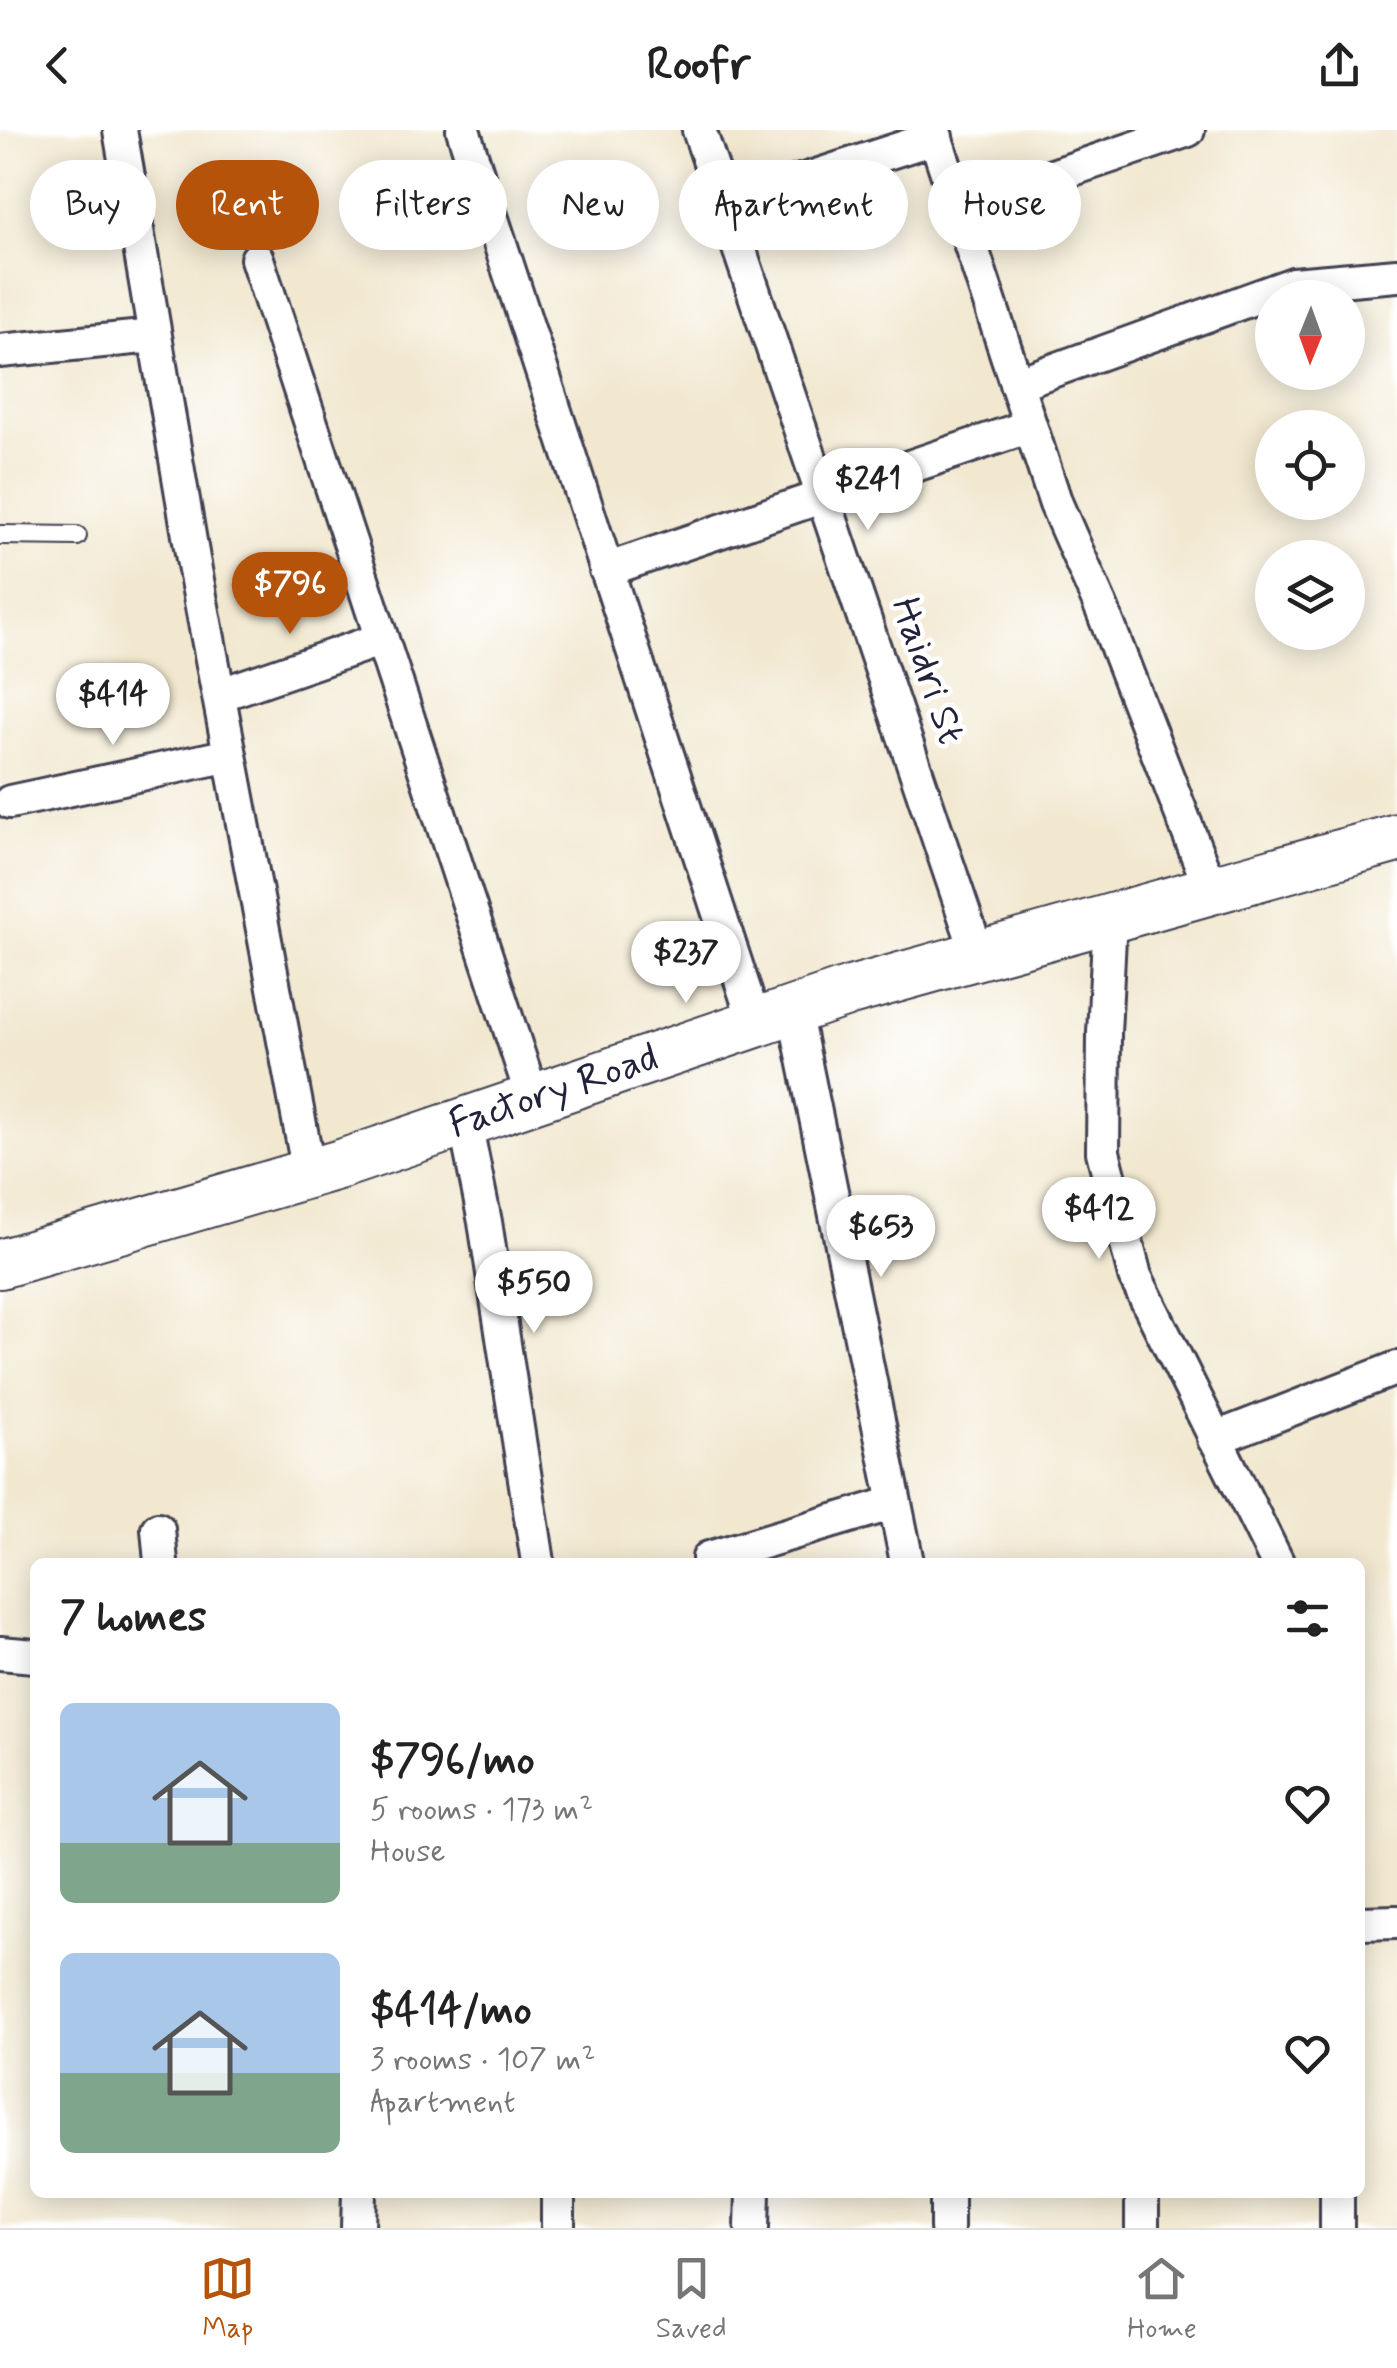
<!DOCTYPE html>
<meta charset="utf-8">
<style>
body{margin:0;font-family:Mynerve,sans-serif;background:#f2f2f2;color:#222;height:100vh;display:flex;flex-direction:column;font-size:38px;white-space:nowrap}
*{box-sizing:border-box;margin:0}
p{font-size:32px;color:#767676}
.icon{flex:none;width:55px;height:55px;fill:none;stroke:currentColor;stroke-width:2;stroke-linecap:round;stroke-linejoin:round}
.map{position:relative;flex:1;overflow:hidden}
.sheet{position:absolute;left:30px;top:1428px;width:1335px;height:640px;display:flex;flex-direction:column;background:#fff;border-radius:15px;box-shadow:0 5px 25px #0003}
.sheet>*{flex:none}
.hud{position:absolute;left:30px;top:30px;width:1338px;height:90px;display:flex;gap:20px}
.needle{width:65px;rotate:181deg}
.controls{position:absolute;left:1255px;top:150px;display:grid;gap:20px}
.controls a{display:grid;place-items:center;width:110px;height:110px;border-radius:50%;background:#fff;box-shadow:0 5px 25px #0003;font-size:50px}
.price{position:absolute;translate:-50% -85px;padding:0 22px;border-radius:35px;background:#fff;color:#222;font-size:32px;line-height:65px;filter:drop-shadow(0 2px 5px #0008)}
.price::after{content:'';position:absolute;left:50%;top:60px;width:30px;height:22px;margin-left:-15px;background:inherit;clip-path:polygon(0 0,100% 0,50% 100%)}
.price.active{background:#b45309;color:#fff}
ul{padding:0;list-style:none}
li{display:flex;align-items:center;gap:30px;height:250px;padding:0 30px}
li span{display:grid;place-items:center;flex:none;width:280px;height:200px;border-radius:15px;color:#555}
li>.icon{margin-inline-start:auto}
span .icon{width:120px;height:120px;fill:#fffc;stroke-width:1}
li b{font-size:42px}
h2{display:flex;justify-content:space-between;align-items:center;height:120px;padding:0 30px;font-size:42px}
.tag{padding:0 35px;border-radius:45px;background:#fff;box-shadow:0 5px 25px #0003;font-size:35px;line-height:90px}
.tag.active{background:#b45309;color:#fff}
header{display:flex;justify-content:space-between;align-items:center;height:130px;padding:0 30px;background:#fff;font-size:45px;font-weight:700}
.tab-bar{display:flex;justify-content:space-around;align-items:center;height:140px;border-top:2px solid #e0e0e0;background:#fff;font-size:28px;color:#767676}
.tab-bar a{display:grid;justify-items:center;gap:5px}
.tab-bar .active{color:#b45309}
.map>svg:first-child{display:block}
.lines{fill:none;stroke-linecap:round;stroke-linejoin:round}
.lane-casing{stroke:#414051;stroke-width:22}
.street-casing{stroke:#414051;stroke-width:38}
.secondary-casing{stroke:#414051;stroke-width:52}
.lane{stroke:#fff;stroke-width:18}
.street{stroke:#fff;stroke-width:32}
.secondary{stroke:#fff;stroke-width:48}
.labels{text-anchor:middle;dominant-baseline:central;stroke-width:9;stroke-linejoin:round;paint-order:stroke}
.street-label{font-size:40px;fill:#22223b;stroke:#fff}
</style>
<header><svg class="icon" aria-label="back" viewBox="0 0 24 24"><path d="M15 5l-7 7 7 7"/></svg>Roofr<svg class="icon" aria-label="share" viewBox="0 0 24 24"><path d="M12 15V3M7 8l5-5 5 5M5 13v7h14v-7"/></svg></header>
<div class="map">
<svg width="1397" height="2098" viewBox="0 0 1397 2098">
<rect width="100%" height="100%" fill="#fff"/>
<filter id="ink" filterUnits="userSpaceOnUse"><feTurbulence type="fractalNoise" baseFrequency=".01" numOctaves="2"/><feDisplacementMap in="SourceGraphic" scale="20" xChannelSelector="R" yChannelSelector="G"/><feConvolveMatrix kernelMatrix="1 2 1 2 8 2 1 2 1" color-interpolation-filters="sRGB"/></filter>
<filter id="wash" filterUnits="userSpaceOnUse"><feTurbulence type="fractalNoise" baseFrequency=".0048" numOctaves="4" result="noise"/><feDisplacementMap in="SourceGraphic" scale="40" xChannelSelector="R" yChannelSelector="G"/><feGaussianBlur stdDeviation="2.25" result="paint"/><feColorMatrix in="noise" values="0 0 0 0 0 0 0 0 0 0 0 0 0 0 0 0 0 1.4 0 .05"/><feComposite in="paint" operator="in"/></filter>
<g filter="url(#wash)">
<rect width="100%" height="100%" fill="#f2e8d0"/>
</g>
<g filter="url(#ink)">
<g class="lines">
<g class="lane-casing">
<path id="lane" d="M0 405 77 406"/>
</g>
<g class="street-casing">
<path id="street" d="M120 0 193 429 309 1043
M463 0 755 893
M699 0 978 825
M933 0 1056 374 1102 479 1211 760
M724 76 936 7
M958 78 1188 0
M257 129 533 969
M0 221 154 206
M1016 254 1293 154 1397 145
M606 440 1030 296
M219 565 382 509
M10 672 230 625
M1110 788 1104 903 1103 1022 1135 1146 1277 1432
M794 880 907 1432
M465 992 485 1092 538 1432
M1214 1309 1397 1238
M158 1399 161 1432
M710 1432 709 1428 894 1373
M0 1523 35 1526
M1360 1793 1397 1792
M558 2062V2098
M358 2098 359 2062
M752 2098 753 2062
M947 2098V2062
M1142 2098V2062
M1337 2098V2062"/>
</g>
<g class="secondary-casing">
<g id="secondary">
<path id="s1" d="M0 1134 341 1034 850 861 1397 708"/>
</g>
</g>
<use href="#lane" class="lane"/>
<use href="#street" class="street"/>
<use href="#secondary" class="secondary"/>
</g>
</g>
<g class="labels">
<g class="street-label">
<text transform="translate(927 541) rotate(71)">Haidri St</text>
<text stroke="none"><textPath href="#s1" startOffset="580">Factory Road</textPath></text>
</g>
</g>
</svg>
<div class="controls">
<a><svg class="needle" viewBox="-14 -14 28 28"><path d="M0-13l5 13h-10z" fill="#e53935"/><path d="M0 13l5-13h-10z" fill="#767676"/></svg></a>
<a><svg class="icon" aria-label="locate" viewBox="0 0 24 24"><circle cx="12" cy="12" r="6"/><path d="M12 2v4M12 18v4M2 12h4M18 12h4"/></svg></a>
<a><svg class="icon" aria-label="layers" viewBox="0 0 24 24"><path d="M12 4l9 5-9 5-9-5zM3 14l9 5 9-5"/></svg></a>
</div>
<b class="price" style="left:868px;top:403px">$241</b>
<b class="price active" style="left:290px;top:507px">$796</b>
<b class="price" style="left:113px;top:618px">$414</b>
<b class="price" style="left:686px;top:876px">$237</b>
<b class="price" style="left:1099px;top:1132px">$412</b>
<b class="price" style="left:881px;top:1150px">$653</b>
<b class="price" style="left:534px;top:1206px">$550</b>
<div class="hud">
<a class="tag">Buy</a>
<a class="tag active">Rent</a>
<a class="tag">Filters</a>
<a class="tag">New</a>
<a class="tag">Apartment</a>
<a class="tag">House</a>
</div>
<section class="sheet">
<h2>7 homes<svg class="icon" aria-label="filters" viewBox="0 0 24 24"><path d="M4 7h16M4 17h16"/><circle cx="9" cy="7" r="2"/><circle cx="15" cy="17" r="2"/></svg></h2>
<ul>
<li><span style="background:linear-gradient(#a9c7e8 70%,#7fa58c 0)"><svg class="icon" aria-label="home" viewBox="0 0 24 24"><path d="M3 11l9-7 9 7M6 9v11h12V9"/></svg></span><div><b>$796/mo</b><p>5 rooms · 173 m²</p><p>House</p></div><svg class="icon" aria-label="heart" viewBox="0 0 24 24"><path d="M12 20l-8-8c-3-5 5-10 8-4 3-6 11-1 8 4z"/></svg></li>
<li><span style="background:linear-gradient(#a9c7e8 60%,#7fa58c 0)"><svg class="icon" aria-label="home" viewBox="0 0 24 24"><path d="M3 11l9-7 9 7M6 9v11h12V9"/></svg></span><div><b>$414/mo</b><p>3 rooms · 107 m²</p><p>Apartment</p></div><svg class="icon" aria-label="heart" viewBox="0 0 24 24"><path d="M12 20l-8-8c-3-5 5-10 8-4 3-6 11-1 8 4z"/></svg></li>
</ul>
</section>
</div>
<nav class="tab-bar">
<a class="active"><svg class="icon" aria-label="map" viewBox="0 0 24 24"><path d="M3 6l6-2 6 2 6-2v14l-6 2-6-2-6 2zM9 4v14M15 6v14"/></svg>Map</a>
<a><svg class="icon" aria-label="saved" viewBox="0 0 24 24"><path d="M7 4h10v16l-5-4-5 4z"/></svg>Saved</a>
<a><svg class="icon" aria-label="home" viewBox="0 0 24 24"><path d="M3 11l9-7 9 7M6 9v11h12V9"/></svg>Home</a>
</nav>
